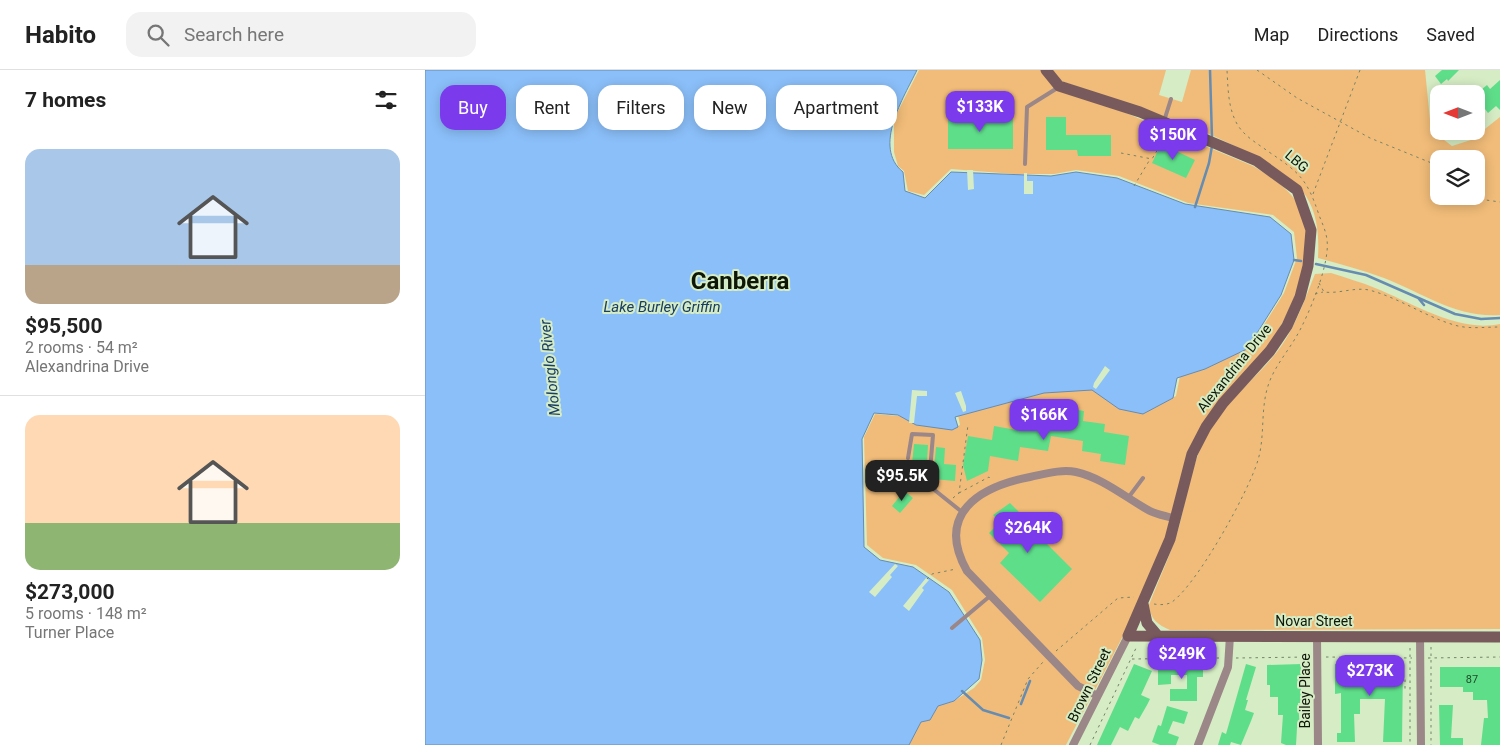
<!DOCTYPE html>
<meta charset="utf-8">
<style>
body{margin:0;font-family:Roboto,sans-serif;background:#f2f2f2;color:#222;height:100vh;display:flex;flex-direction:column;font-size:19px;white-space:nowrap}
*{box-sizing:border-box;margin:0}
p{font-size:16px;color:#767676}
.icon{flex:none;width:28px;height:28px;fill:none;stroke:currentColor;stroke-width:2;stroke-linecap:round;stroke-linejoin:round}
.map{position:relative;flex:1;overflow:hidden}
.panel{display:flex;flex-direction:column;background:#fff;width:425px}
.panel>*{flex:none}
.guide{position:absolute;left:15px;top:15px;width:475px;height:45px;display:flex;gap:10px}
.needle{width:32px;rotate:270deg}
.tools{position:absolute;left:1005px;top:15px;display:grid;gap:10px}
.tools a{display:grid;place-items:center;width:55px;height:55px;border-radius:10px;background:#fff;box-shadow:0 2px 12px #0003;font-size:25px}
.price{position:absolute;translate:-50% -42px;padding:0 11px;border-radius:10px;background:#7c3aed;color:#fff;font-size:16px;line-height:32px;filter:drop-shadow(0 1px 2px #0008)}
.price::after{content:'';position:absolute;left:50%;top:30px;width:15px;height:11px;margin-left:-8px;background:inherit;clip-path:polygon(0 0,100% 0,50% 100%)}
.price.current{background:#222;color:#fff}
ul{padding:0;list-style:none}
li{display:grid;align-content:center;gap:10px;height:265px;padding:0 25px}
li+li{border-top:1px solid #e0e0e0}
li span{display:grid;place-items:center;height:155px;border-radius:15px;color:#555}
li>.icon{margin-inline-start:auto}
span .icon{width:90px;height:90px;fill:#fffc;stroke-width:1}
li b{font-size:21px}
h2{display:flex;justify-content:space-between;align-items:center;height:60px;padding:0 25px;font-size:21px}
.tag{padding:0 18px;border-radius:15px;background:#fff;box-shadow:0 2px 12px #0003;font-size:18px;line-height:45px}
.tag.current{background:#7c3aed;color:#fff}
header{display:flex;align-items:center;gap:30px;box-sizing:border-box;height:70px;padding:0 25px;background:#fff;border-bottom:1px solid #e0e0e0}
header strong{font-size:24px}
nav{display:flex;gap:28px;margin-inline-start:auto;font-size:18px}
.search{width:350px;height:45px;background:#f2f2f2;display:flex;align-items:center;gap:12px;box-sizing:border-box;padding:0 18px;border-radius:15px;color:#767676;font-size:19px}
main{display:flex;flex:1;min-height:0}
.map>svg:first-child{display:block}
.green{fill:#f1bc79;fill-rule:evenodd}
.water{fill:#8bbff9;stroke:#668cb1}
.pier{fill:#d5ecc4}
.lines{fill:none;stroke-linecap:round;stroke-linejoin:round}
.stream{stroke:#668cb1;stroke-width:2.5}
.building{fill:#5fde8a}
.path{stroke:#738368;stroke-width:1;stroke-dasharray:2.5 4;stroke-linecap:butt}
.lane{stroke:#9b8688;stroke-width:4}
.street{stroke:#9b8688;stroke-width:8}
.secondary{stroke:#785a5d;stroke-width:11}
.labels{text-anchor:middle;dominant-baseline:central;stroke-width:4;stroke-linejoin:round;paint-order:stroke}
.number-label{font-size:11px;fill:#224828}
.street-label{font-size:14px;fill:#0e1608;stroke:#d5ecc4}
.water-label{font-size:15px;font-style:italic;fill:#193d63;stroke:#d5ecc4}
.town-label{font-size:24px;font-weight:bold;fill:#0e1608;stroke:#d5ecc4}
</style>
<header>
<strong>Habito</strong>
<div class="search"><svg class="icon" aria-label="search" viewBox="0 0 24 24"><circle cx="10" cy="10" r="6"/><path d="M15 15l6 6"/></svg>Search here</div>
<nav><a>Map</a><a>Directions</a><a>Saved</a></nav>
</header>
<main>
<section class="panel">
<h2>7 homes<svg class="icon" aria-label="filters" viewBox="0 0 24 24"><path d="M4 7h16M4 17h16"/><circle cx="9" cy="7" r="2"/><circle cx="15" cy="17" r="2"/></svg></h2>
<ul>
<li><span style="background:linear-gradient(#a9c7e8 75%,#b9a48a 0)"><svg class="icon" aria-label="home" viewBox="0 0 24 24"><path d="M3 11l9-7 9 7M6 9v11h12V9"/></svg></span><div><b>$95,500</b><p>2 rooms · 54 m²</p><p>Alexandrina Drive</p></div></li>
<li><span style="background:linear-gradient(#ffd9b3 70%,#8fb573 0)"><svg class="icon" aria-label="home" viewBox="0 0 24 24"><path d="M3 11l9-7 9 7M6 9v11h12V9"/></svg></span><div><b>$273,000</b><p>5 rooms · 148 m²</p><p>Turner Place</p></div></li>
</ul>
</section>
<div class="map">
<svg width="1075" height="675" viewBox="0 0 1075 675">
<rect width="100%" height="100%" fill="#d5ecc4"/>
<path class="green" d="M494 0H619L641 18 828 96C848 108 866 119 877 141 896 176 863 253 839 281 824 299 808 318 793 336 788 342 780 349 776 356 761 390 755 429 743 464 716 537 677 606 641 675H484L496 652 505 650 513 636 529 631 549 618 556 610 560 590 557 568 527 520 491 495 458 488 442 475 439 367 450 344C458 345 466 345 474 346 492 351 518 364 535 355L533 345 621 320 667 317 721 342 751 326 755 306 782 297 825 277 859 223 872 188 869 162 848 145 763 133 694 106 651 100 629 104H589L526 99 499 125 483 121 479 101 473 96 469 82V49Z
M627 0H741L734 25 757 32 766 0H1000L1006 60 1027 76 1046 70 1075 47V245C1031 248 998 223 959 208 937 200 915 194 893 188 894 167 893 145 881 126 873 114 861 107 849 99 785 56 711 38 639 12L632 8ZM1014 89H1051V126H1014Z
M906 203C921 208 936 212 950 218 988 233 1033 263 1075 254V559L745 560C733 555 725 549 724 535 734 509 746 484 754 457 763 422 768 384 789 353 805 329 828 310 847 288 868 264 878 234 890 204Z"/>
<path class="water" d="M0 0H492C479 27 447 77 478 102L480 121 500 128 526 102 626 106 651 102 692 108 760 134 845 147 866 164 869 190 856 225 822 279 780 299 752 308 748 328 718 344 694 339 667 320 619 323 530 347 533 357 527 360 491 355 473 345 449 343 437 369 439 477 455 490 488 497 524 522 555 570 557 590 554 609 529 631 513 636 505 650 496 652 484 675H0Z"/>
<path class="pier" d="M542 100H548L549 119 543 120Z
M599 103H602V111H608V124H599Z
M680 296 685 300 671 319 668 317 669 313Z
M487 320 502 321V326H492L489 353H484Z
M536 321 541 336V341L538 342 530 323Z
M470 494 473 496 465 505 467 507 450 527 444 522Z
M501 508 504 510 497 518 499 520 484 541 478 536Z"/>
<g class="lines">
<path class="stream" d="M785 0 787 68
M770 137 784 93 787 76
M869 190 876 191
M891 194 941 205 1030 244 1056 249 1075 248
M994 229 999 235
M537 621 558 640 584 648
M596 634 605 611"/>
</g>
<path class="building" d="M1017 0H1034L1023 11 1022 9 1016 14 1010 6Z
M1075 10V40L1071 36 1063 43 1060 39 1051 47V24L1062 15 1065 19Z
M523 46H588V79H523Z
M621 47H641V65H686V86H653L652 80H621Z
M736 74 770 90 761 108 727 93Z
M630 336 659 341 658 351 680 354 679 362 704 366 700 395 675 391 676 384 657 381 658 371 626 366 623 381 595 377 593 391 565 386 563 401 542 411 538 395 543 366 567 370 569 356 598 361 600 347 628 351Z
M489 374 503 375 502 391 495 390 493 414 477 412 479 393 487 394Z
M511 377 520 378 519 394 531 395 530 411 508 409Z
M479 421 488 428 475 443 467 436Z
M585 433 605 453 603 455 647 499 615 532 575 493 584 483 564 463 575 452 568 445Z
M769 593H778V607H772V631H745V619H762V605H746V614L733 615V595H769Z
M709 594 727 601 716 625 725 629 722 635 714 649 710 647 703 661 695 657 686 675H672Z
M821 594 831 597 821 630H823L820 640 829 643 826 651 816 675 806 672 805 675H793L797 662 801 664Z
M876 594V633H873L875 658H872L871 675H861L856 673 858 645H853V627H845V615H842V595Z
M910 594 978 595 977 672H958L960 629H935V644H929L930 672H912V663H916V623L910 624Z
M1015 597H1075V675H1056L1059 648H1063L1062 630H1048V622H1038V617H1015Z
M1014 635H1028L1026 668H1038V675H1015Z
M742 636 763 642 759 654 748 651 743 663 754 667 751 675H735L727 672 733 655 736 656Z"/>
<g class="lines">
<path class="path" d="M832 0 872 28 945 68 1009 94 1014 98
M696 83 727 89 742 64
M709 116 724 91
M1051 123 1061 130 1075 132
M888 124 935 0
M894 213 899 222C914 224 929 217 944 220 975 228 1002 248 1033 256 1046 259 1061 257 1075 257
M890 224 898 222
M534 423 564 407 566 410
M528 428 534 423 543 355
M502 509 507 504 531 499
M729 534C735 535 742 535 747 532 773 513 824 421 833 390 841 363 834 335 846 308 854 290 868 275 877 256 887 236 905 192 902 170 901 161 897 153 894 145 882 109 875 103 844 82 832 73 818 66 811 52 803 36 803 18 802 0
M1006 577V675
M985 578V675
M631 581 693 528 709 527
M901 587 987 588
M811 588 884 587
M1003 588 1075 587
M707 589 794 588
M974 609H980V622
M576 675 603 609 618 592
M665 675 712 576"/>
<path class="lane" d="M739 51 746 29
M600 94 602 37 634 17
M483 388 487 364 508 365 504 413 507 418 537 442
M703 428 718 408
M527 558 565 526"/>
<path class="street" d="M892 566 893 675
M995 566 996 675
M671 625 653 616 542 501C510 444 554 417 605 407 620 404 636 399 651 402 678 408 701 428 725 441 733 445 742 446 750 449
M648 675 703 566
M773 675 803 597 805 566"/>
<path class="secondary" d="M621 0 634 16 715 42 832 91 872 120 886 160 883 196 875 227 862 256 845 281 798 333 781 357 767 384 745 469 703 566 1075 567
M718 534 722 553 733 566"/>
</g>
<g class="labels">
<g class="number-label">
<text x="1047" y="609">87</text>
</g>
<g class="street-label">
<text transform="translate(872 91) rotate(40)">LBG</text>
<text transform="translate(809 298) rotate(-51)">Alexandrina Drive</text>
<text x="889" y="551">Novar Street</text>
<text transform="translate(664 615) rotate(-64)">Brown Street</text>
<text transform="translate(880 621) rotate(-90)">Bailey Place</text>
</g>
<g class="water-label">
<text x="237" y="237">Lake Burley Griffin</text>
<text transform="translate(125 298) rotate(-96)">Molonglo River</text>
</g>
<g class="town-label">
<text x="315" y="211">Canberra</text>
</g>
</g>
</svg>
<div class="tools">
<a><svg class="needle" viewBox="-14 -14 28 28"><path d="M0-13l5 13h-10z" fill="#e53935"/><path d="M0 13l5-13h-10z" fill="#767676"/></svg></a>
<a><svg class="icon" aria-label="layers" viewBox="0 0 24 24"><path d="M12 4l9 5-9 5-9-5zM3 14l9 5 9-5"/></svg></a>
</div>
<b class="price" style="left:555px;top:63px">$133K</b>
<b class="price" style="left:748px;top:91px">$150K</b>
<b class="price" style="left:619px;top:371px">$166K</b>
<b class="price current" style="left:477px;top:432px">$95.5K</b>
<b class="price" style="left:603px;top:484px">$264K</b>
<b class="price" style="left:757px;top:610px">$249K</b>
<b class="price" style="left:945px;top:627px">$273K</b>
<div class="guide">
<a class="tag current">Buy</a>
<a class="tag">Rent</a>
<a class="tag">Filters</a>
<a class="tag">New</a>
<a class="tag">Apartment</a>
</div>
</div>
</main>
